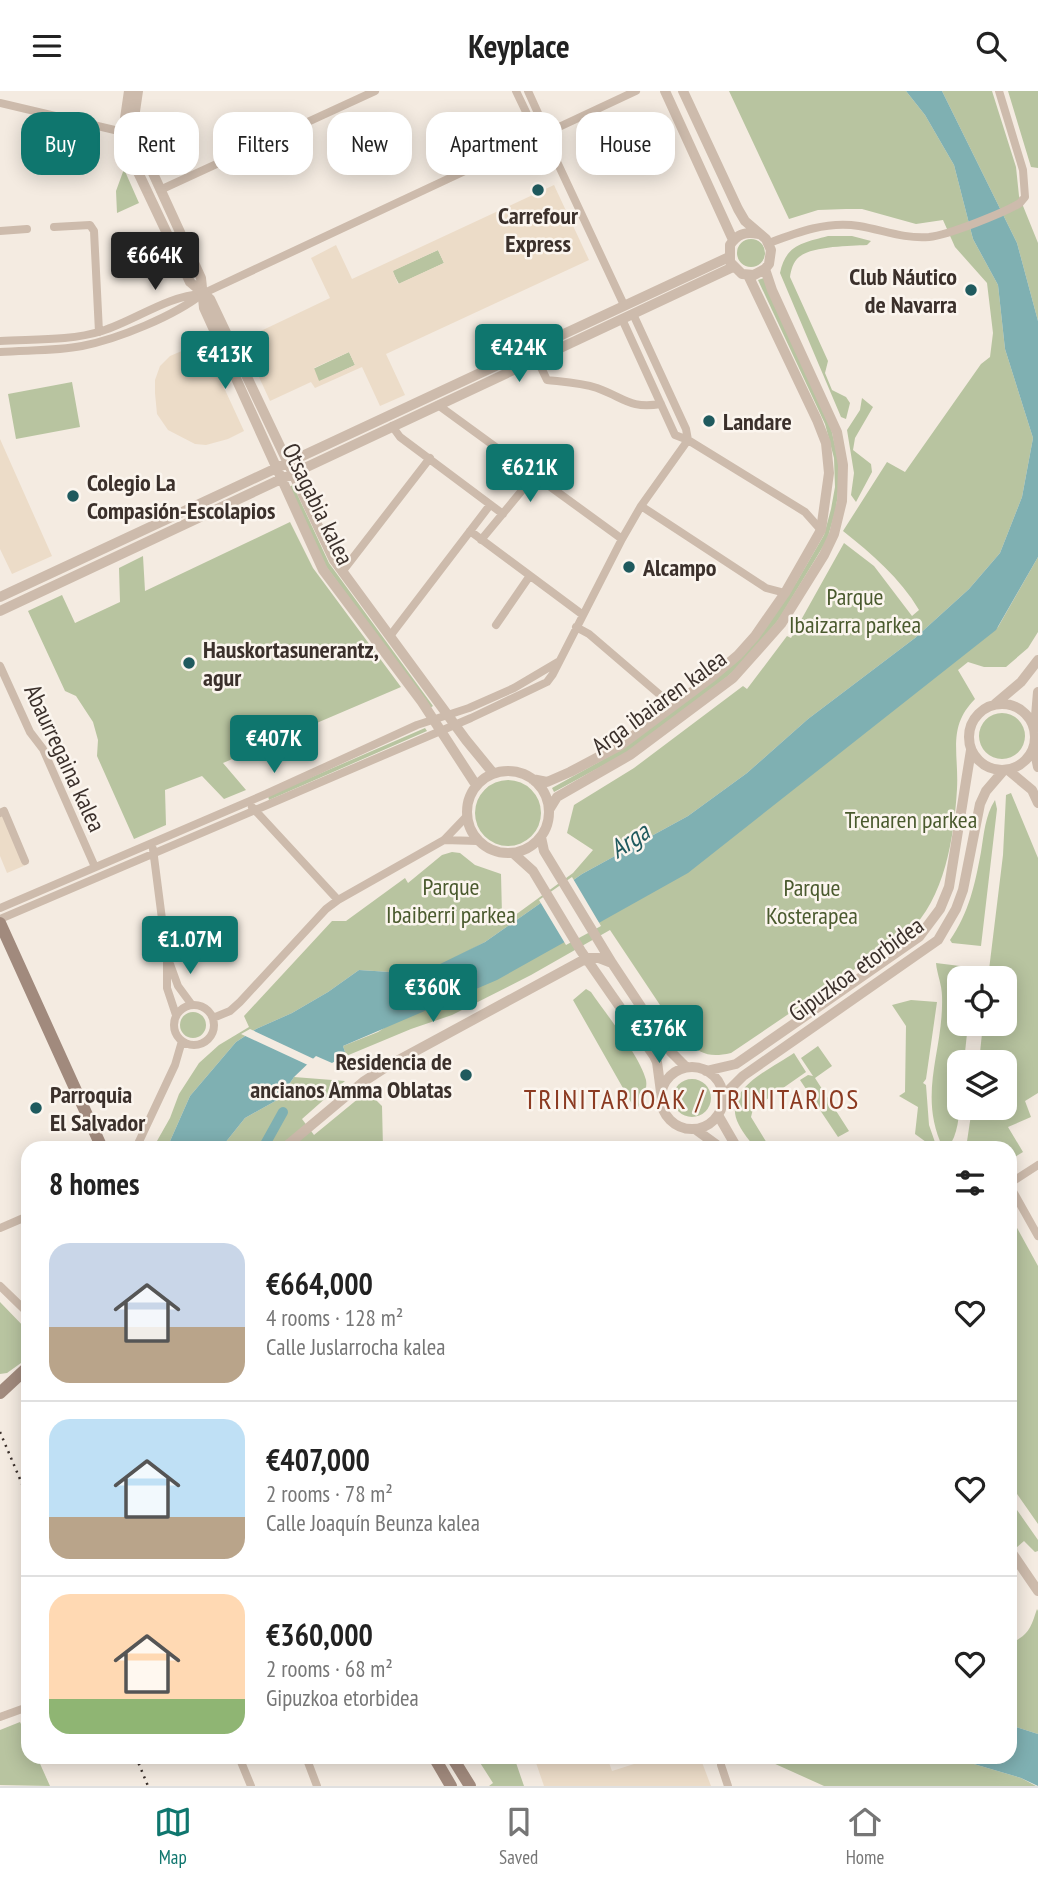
<!DOCTYPE html>
<meta charset="utf-8">
<style>
body{margin:0;font-family:"PT Sans Narrow",sans-serif;background:#f2f2f2;color:#222;height:100vh;display:flex;flex-direction:column;font-size:26px;white-space:nowrap}
*{box-sizing:border-box;margin:0}
p{font-size:23px;color:#767676}
.icon{flex:none;width:38px;height:38px;fill:none;stroke:currentColor;stroke-width:2;stroke-linecap:round;stroke-linejoin:round}
.map{position:relative;flex:1;overflow:hidden}
.side{position:absolute;left:21px;top:1050px;width:996px;height:623px;display:flex;flex-direction:column;background:#fff;border-radius:21px;box-shadow:0 4px 18px #0003}
.side>*{flex:none}
.guide{position:absolute;left:21px;top:21px;width:998px;height:63px;display:flex;gap:14px}
.controls{position:absolute;left:947px;top:875px;display:grid;gap:14px}
.controls a{display:grid;place-items:center;width:70px;height:70px;border-radius:14px;background:#fff;box-shadow:0 4px 18px #0003;font-size:35px}
.price{position:absolute;translate:-50% -60px;padding:0 16px;border-radius:7px;background:#0f766e;color:#fff;font-size:23px;line-height:46px;filter:drop-shadow(0 2px 4px #0008)}
.price::after{content:'';position:absolute;left:50%;top:42px;width:21px;height:16px;margin-left:-10px;background:inherit;clip-path:polygon(0 0,100% 0,50% 100%)}
.price.selected{background:#222;color:#fff}
ul{padding:0;list-style:none}
li{display:flex;align-items:center;gap:21px;height:175px;padding:0 28px}
li+li{border-top:2px solid #e0e0e0}
li span{display:grid;place-items:center;flex:none;width:196px;height:140px;border-radius:21px;color:#555}
li>.icon{margin-inline-start:auto}
span .icon{width:84px;height:84px;fill:#fffc;stroke-width:1}
li b{font-size:30px}
h2{display:flex;justify-content:space-between;align-items:center;height:84px;padding:0 28px;font-size:30px}
.tag{padding:0 24px;border-radius:21px;background:#fff;box-shadow:0 4px 18px #0003;font-size:24px;line-height:63px}
.tag.selected{background:#0f766e;color:#fff}
header{display:flex;justify-content:space-between;align-items:center;height:91px;padding:0 28px;background:#fff;font-size:32px;font-weight:700}
.tabs{display:flex;justify-content:space-around;align-items:center;height:98px;border-top:2px solid #e0e0e0;background:#fff;font-size:19px;color:#767676}
.tabs a{display:grid;justify-items:center;gap:4px}
.tabs .selected{color:#0f766e}
.map>svg:first-child{display:block}
.green{fill:#b8c4a0}
.plaza{fill:#ecdcc8;fill-rule:evenodd}
.water{fill:#7fb0b2}
.pier{fill:#f4ebe1}
.lines{fill:none;stroke-linecap:round;stroke-linejoin:round}
.canal{stroke:#7fb0b2;stroke-width:10}
.minor{stroke:#cdbbac;stroke-width:8}
.tertiary{stroke:#cdbbac;stroke-width:10}
.secondary{stroke:#a18a7d;stroke-width:12}
.rail{stroke:#3b302b;stroke-width:2.5;stroke-dasharray:2 5;stroke-linecap:butt}
.poi-dot{fill:#1f5a5e;stroke:#fbf5ee;stroke-width:2.5}
.labels{text-anchor:middle;dominant-baseline:central;stroke-width:5;stroke-linejoin:round;paint-order:stroke}
.poi-label{font-size:24px;font-weight:bold;fill:#3b302b;stroke:#fbf5ee;text-anchor:start}
.street-label{font-size:24px;fill:#3b302b;stroke:#fbf5ee}
.park-label{font-size:24px;fill:#4a5a2e;stroke:#fbf5ee}
.water-label{font-size:26px;font-style:italic;fill:#1f5a5e;stroke:#fbf5ee}
.quarter-label{font-size:28px;letter-spacing:2px;fill:#8c3b22;stroke:#fbf5ee}
</style>
<header><svg class="icon" aria-label="menu" viewBox="0 0 24 24"><path d="M4 6h16M4 12h16M4 18h16"/></svg>Keyplace<svg class="icon" aria-label="search" viewBox="0 0 24 24"><circle cx="10" cy="10" r="6"/><path d="M15 15l6 6"/></svg></header>
<div class="map">
<svg width="1038" height="1695" viewBox="0 0 1038 1695">
<rect width="100%" height="100%" fill="#f4ebe1"/>
<path class="green" d="M729 0H906L925 24 954 74 973 148 998 194 1005 258 1033 347 1022 406 1000 462 969 498 915 547 808 628 747 682 688 725 582 783 485 851 411 890 390 881 359 879 328 901 292 922 256 938 236 951 190 1005 167 1057H153L170 1027 179 1003 199 972 219 954 249 936 244 925 332 830H346L405 787 408 792 442 764 452 761 460 762 475 774 501 783 502 824 507 830 573 782 593 759 567 742 574 714 634 677 743 595 747 598 787 545 791 547 844 452 874 475 912 525 919 519C900 487 872 463 843 440L887 371 905 381 981 273 990 266 993 242 987 192 955 156 943 129 916 133 862 118H846L818 119 789 128Z
M942 0H992L1016 76 1019 105 1038 152V230L1017 152Z
M1008 0H1038V77L1031 76Z
M124 78 139 112 117 122 116 100Z
M828 145H852L871 150 867 154C850 155 812 155 799 166 793 171 791 179 790 186L828 270 825 282 832 299 846 306 850 312 846 328 841 326 780 182C786 153 803 152 828 145Z
M737 162a14 14 0 1 1 28 0a14 14 0 1 1-28 0Z
M438 159 444 172 399 193 392 180Z
M764 187 831 337 838 368 839 392 836 418 827 449 779 528 744 571 727 586 628 661 554 701 552 697 624 657 725 580 796 492 824 444 831 418 835 396 834 367 825 333 758 189Z
M349 261 355 274 319 291 313 278Z
M72 291 80 336 16 348 8 303Z
M862 307 873 316 855 347 853 359 871 373 872 381 856 411 851 404 854 382 847 339 860 319Z
M293 394 329 472 433 615 430 617 325 474 289 396Z
M290 431 313 477 401 596 223 672 246 699 224 708 202 685 165 699 166 734 134 748 97 665 98 649 93 631 76 605 65 600 28 520 62 504 75 532 120 511 119 477 143 465 145 500Z
M1038 466V541L1028 557 1006 576H984L968 571 958 579 975 608C947 636 959 662 957 698 954 747 945 807 908 842L731 962C709 967 702 963 684 950L610 839 531 884 452 924 411 938 339 968 345 961 343 955 378 941 998 536Z
M979 645a23 23 0 1 1 46 0a23 23 0 1 1-46 0Z
M425 637 427 640 269 709 268 705Z
M475 722a33 33 0 1 1 66 0a33 33 0 1 1-66 0Z
M1011 702 1038 767V1002L1025 1010 1031 1026 1008 1036 1023 1061 1010 1069V1057H966L972 1017H1004V971H979L983 933H1004V887H988L1003 764 1006 704Z
M995 709 997 718 981 855 952 852 950 849C969 822 975 793 981 761 984 743 985 725 995 709Z
M936 872 968 876 972 878 974 887H959V933H968L964 971H959C959 997 964 1036 948 1057H943C917 1002 944 960 942 905 942 894 937 883 936 872Z
M586 898 591 901C606 923 640 965 646 989 648 1000 641 1011 636 1020L573 909Z
M911 909 937 911 926 988 923 992 926 994 929 1034 937 1057H927L926 1051 915 1043 918 1016 899 1005 905 1001 906 935 892 914Z
M180 934a13 13 0 1 1 26 0a13 13 0 1 1-26 0Z
M818 955 832 975 815 987 849 1040 838 1046 800 989 808 984 813 985 801 967Z
M794 962 806 981 753 1018 751 1026 770 1057H755C750 1050 743 1042 739 1034 720 999 771 978 794 962Z
M294 986 345 990 302 1028 314 1044 359 1007 372 1005 382 1015 383 1057H221L245 1027 279 1008Z
M673 1007a19 19 0 1 1 38 0a19 19 0 1 1-38 0Z
M1010 1124 1038 1175V1433L1010 1393Z
M0 1211 28 1240V1267L7 1282 0 1283Z
M1010 1409 1038 1449V1460L1035 1461 1024 1450 1016 1457 1010 1449Z
M1037 1518 1038 1520V1643L1010 1634V1553C1029 1543 1030 1539 1037 1518Z
M20 1631 28 1647V1666H37L50 1695 0 1694V1639Z
M461 1666H514L524 1695H489L493 1692 477 1667 466 1673Z
M760 1666H950L1021 1687 1036 1695H824Z"/>
<path class="plaza" d="M554 94 589 169 386 263 405 304 380 315 362 276 315 297 311 291 270 310 242 249 330 207 311 167 336 154 352 188ZM438 159 444 172 398 193 393 180ZM349 261 355 274 319 290 314 277Z
M203 251 244 340 228 348 206 354 195 353 168 339 157 323 155 302V289L160 275 170 265Z
M0 348 52 465 12 483 0 458Z
M4 720 26 774 7 782 0 765V722Z
M534 1666H607L612 1680 656 1666H700L711 1695H544Z"/>
<path class="water" d="M906 0H942L1017 152 1038 230V466L996 539 688 782 497 889 343 955 345 961 339 968 332 972 316 965 294 986 279 1008 245 1027 221 1057H167L190 1005 236 951 256 938 292 922 328 901 359 879 390 881 412 890 434 876 485 851 582 783 688 725 747 682 808 628 915 547 969 498 1000 462 1022 406 1033 347 1005 258 998 194 973 148 954 74 925 24Z
M1010 1634 1038 1643V1695L1021 1687 950 1666H1010Z"/>
<path class="pier" d="M572 786 601 835 566 854 539 809Z
M250 938 316 969 310 975 241 943Z"/>
<g class="lines">
<path class="canal" d="M263 1057 283 1021"/>
<path class="minor" d="M516 0 538 46
M528 0 547 42
M0 12 123 41
M544 43 624 214
M160 99 375 0
M54 136 90 134 94 140 99 241
M0 140 27 138
M769 152C798 141 827 130 859 135 883 139 904 148 929 146 948 144 1004 122 1020 112L1025 106 1023 79 999 0
M633 223 686 338 688 349
M622 228 675 344 688 349 805 421 821 439
M0 250C33 248 70 250 102 240 136 229 167 205 202 203
M0 261C27 259 56 260 82 255 118 248 174 225 202 203L636 0
M537 268 547 289C564 291 581 292 597 297 625 307 629 318 661 313
M438 314 622 448
M392 335 400 346 503 423
M641 415 766 497 785 502
M470 440 583 524
M481 449 534 385
M342 481 430 367
M496 534 529 486
M576 536 589 543 673 615
M390 545 490 414
M0 575 30 641 43 658 95 776
M252 716 338 809
M0 722 4 720 25 770
M444 749 477 750
M153 758 167 867V897L176 924
M0 817 266 703 417 634 469 617 514 597 558 571
M0 828 471 627 547 591 553 583 622 448 641 415 688 349
M170 873 178 895 192 914
M174 934a20 20 0 1 1 40 0a20 20 0 1 1-40 0Z
M213 927 230 920 240 911 326 818 338 809 444 749 466 726
M136 1057 175 974 182 950
M1010 1092 1038 1074
M1010 1095 1038 1145
M0 1137 28 1125
M0 1195 28 1222
M0 1626 22 1618
M239 1666 251 1695
M306 1666 317 1695
M721 1666V1674L728 1695"/>
<path class="tertiary" d="M129 0 123 41 128 60 190 191 210 208 334 469 466 649 493 682
M138 0 134 27 135 43 201 187 204 217 323 479 422 611 476 694
M665 0 733 149
M683 0 738 118 745 130 766 148 771 159 769 173 765 178 754 184 742 183 730 171V154C737 143 746 140 758 143
M0 506 729 166
M0 520 733 176
M969 646a33 33 0 1 1 66 0a33 33 0 1 1-66 0Z
M995 613 1021 591 1038 569
M1035 637 1038 601
M1034 656 1038 676
M1008 679 1032 699 1038 712
M467 721a41 41 0 1 1 82 0a41 41 0 1 1-82 0Z
M532 688 547 691 570 681 621 654 712 586 738 564 755 545 785 502 821 439 829 382 826 352 817 329 748 184
M549 719 557 706 630 664 733 587 781 533 824 464 834 443 842 410 843 374 837 341 772 199 765 178
M541 746 544 760 612 872 671 961 686 976
M513 762 533 780 581 860 654 965 657 971 661 1001
M661 1007a31 31 0 1 1 62 0a31 31 0 1 1-62 0Z
M706 980 736 973 919 846 940 818 949 796 971 659
M723 1005 743 985 938 849 956 818 963 799 980 713 986 700 1004 679
M718 1024 737 1057
M695 1038 721 1057
M284 1057 363 991 386 976 587 867H599L612 872
M1010 1459 1038 1500"/>
<path class="secondary" d="M0 832 102 1057
M0 1302 28 1276
M434 1666 451 1695
M452 1666 470 1695"/>
<path class="rail" d="M0 1341 28 1407
M136 1666 148 1695"/>
</g>
<g class="poi-dot">
<circle cx="538" cy="99" r="7"/>
<circle cx="971" cy="199" r="7"/>
<circle cx="709" cy="330" r="7"/>
<circle cx="73" cy="405" r="7"/>
<circle cx="629" cy="476" r="7"/>
<circle cx="189" cy="572" r="7"/>
<circle cx="466" cy="984" r="7"/>
<circle cx="36" cy="1017" r="7"/>
</g>
<g class="labels">
<g class="poi-label">
<text x="538" y="124" text-anchor="middle">Carrefour<tspan x="538" dy="28">Express</tspan></text>
<text x="957" y="185" text-anchor="end">Club Náutico<tspan x="957" dy="28">de Navarra</tspan></text>
<text x="723" y="330">Landare</text>
<text x="87" y="391">Colegio La<tspan x="87" dy="28">Compasión-Escolapios</tspan></text>
<text x="643" y="476">Alcampo</text>
<text x="203" y="558">Hauskortasunerantz,<tspan x="203" dy="28">agur</tspan></text>
<text x="452" y="970" text-anchor="end">Residencia de<tspan x="452" dy="28">ancianos Amma Oblatas</tspan></text>
<text x="50" y="1003">Parroquia<tspan x="50" dy="28">El Salvador</tspan></text>
</g>
<g class="street-label">
<text transform="translate(318 413) rotate(64)">Otsagabia kalea</text>
<text transform="translate(659 611) rotate(-36)">Arga ibaiaren kalea</text>
<text transform="translate(65 667) rotate(65)">Abaurregaina kalea</text>
<text transform="translate(856 878) rotate(-36)">Gipuzkoa etorbidea</text>
</g>
<g class="park-label">
<text x="855" y="505">Parque<tspan x="855" dy="28">Ibaizarra parkea</tspan></text>
<text x="911" y="728">Trenaren parkea</text>
<text x="451" y="795">Parque<tspan x="451" dy="28">Ibaiberri parkea</tspan></text>
<text x="812" y="796">Parque<tspan x="812" dy="28">Kosterapea</tspan></text>
</g>
<g class="water-label">
<text transform="translate(629 749) rotate(-34)">Arga</text>
</g>
<g class="quarter-label">
<text x="692" y="1007">TRINITARIOAK / TRINITARIOS</text>
</g>
</g>
</svg>
<div class="controls">
<a><svg class="icon" aria-label="locate" viewBox="0 0 24 24"><circle cx="12" cy="12" r="6"/><path d="M12 2v4M12 18v4M2 12h4M18 12h4"/></svg></a>
<a><svg class="icon" aria-label="layers" viewBox="0 0 24 24"><path d="M12 4l9 5-9 5-9-5zM3 14l9 5 9-5"/></svg></a>
</div>
<b class="price selected" style="left:155px;top:201px">€664K</b>
<b class="price" style="left:519px;top:293px">€424K</b>
<b class="price" style="left:225px;top:300px">€413K</b>
<b class="price" style="left:530px;top:413px">€621K</b>
<b class="price" style="left:274px;top:684px">€407K</b>
<b class="price" style="left:190px;top:885px">€1.07M</b>
<b class="price" style="left:433px;top:933px">€360K</b>
<b class="price" style="left:659px;top:974px">€376K</b>
<div class="guide">
<a class="tag selected">Buy</a>
<a class="tag">Rent</a>
<a class="tag">Filters</a>
<a class="tag">New</a>
<a class="tag">Apartment</a>
<a class="tag">House</a>
</div>
<section class="side">
<h2>8 homes<svg class="icon" aria-label="filters" viewBox="0 0 24 24"><path d="M4 7h16M4 17h16"/><circle cx="9" cy="7" r="2"/><circle cx="15" cy="17" r="2"/></svg></h2>
<ul>
<li><span style="background:linear-gradient(#c9d6e8 60%,#b9a48a 0)"><svg class="icon" aria-label="home" viewBox="0 0 24 24"><path d="M3 11l9-7 9 7M6 9v11h12V9"/></svg></span><div><b>€664,000</b><p>4 rooms · 128 m²</p><p>Calle Juslarrocha kalea</p></div><svg class="icon" aria-label="heart" viewBox="0 0 24 24"><path d="M12 20l-8-8c-3-5 5-10 8-4 3-6 11-1 8 4z"/></svg></li>
<li><span style="background:linear-gradient(#bfe0f5 70%,#b9a48a 0)"><svg class="icon" aria-label="home" viewBox="0 0 24 24"><path d="M3 11l9-7 9 7M6 9v11h12V9"/></svg></span><div><b>€407,000</b><p>2 rooms · 78 m²</p><p>Calle Joaquín Beunza kalea</p></div><svg class="icon" aria-label="heart" viewBox="0 0 24 24"><path d="M12 20l-8-8c-3-5 5-10 8-4 3-6 11-1 8 4z"/></svg></li>
<li><span style="background:linear-gradient(#ffd9b3 75%,#8fb573 0)"><svg class="icon" aria-label="home" viewBox="0 0 24 24"><path d="M3 11l9-7 9 7M6 9v11h12V9"/></svg></span><div><b>€360,000</b><p>2 rooms · 68 m²</p><p>Gipuzkoa etorbidea</p></div><svg class="icon" aria-label="heart" viewBox="0 0 24 24"><path d="M12 20l-8-8c-3-5 5-10 8-4 3-6 11-1 8 4z"/></svg></li>
</ul>
</section>
</div>
<nav class="tabs">
<a class="selected"><svg class="icon" aria-label="map" viewBox="0 0 24 24"><path d="M3 6l6-2 6 2 6-2v14l-6 2-6-2-6 2zM9 4v14M15 6v14"/></svg>Map</a>
<a><svg class="icon" aria-label="saved" viewBox="0 0 24 24"><path d="M7 4h10v16l-5-4-5 4z"/></svg>Saved</a>
<a><svg class="icon" aria-label="home" viewBox="0 0 24 24"><path d="M3 11l9-7 9 7M6 9v11h12V9"/></svg>Home</a>
</nav>
